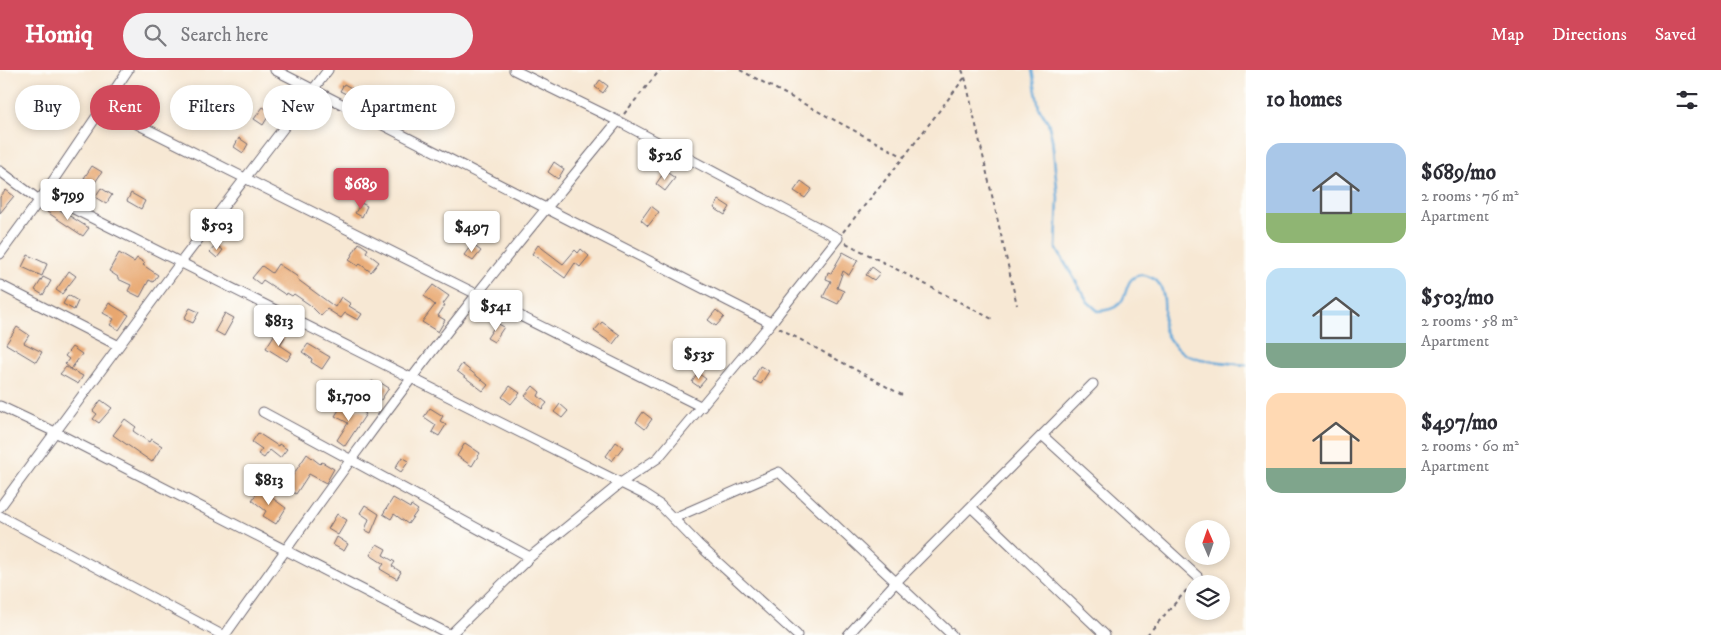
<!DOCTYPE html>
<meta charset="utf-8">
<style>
body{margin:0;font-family:"IM FELL DW Pica",serif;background:#f2f2f3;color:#2b2b33;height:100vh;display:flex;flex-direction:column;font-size:19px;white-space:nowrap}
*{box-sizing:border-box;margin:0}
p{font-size:16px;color:#7c7c81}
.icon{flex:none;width:28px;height:28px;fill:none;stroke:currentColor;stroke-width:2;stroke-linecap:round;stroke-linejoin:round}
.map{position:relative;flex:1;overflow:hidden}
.details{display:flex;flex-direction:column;background:#fff;width:475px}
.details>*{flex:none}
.hud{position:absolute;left:15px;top:15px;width:475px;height:45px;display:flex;gap:10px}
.needle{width:32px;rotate:358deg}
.tools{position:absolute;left:1185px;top:450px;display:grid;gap:10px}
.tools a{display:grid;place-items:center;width:45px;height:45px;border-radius:50%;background:#fff;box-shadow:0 2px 8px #0003;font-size:25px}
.price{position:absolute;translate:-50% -42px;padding:0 11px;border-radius:5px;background:#fff;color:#222;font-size:16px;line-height:32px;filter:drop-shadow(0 1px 2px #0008)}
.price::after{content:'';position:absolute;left:50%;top:30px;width:15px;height:11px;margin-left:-8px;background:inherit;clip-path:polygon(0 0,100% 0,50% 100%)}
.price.on{background:#d1495b;color:#fff}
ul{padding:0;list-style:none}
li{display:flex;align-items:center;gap:15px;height:125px;padding:0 20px}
li span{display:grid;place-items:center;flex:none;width:140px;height:100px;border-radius:15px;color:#555}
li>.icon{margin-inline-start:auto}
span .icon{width:60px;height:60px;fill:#fffc;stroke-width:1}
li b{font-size:21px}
h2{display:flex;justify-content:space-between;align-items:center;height:60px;padding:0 20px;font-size:21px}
.chip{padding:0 18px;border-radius:22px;background:#fff;box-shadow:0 2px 8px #0003;font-size:18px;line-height:45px}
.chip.on{background:#d1495b;color:#fff}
header{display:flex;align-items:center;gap:30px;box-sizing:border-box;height:70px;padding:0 25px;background:#d1495b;color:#fff}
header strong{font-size:24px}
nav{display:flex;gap:28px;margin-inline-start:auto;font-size:18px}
.search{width:350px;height:45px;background:#f2f2f3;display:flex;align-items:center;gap:12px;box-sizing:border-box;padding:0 18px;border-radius:28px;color:#7c7c81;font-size:19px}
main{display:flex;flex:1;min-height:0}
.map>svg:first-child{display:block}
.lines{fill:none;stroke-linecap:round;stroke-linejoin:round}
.stream{stroke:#62a7d8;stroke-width:2.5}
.building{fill:#e8a770}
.street-casing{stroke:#6d6771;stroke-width:11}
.path{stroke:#6d6771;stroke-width:2;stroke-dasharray:4 4;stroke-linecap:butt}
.street{stroke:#fff;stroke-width:9}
</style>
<header>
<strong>Homiq</strong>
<div class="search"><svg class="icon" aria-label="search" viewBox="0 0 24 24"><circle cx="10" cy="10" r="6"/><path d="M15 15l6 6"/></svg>Search here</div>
<nav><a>Map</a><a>Directions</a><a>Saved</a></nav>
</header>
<main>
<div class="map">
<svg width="1246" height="565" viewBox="0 0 1246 565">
<rect width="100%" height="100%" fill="#fdfcf7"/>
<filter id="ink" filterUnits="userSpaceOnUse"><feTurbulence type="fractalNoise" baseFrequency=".02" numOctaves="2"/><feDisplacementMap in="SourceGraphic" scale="10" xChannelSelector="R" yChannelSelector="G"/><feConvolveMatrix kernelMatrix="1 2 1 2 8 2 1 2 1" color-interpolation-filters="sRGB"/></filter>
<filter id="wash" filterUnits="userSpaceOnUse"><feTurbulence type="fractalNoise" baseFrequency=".0096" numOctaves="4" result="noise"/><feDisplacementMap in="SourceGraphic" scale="20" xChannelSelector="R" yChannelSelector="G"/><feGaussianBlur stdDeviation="1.12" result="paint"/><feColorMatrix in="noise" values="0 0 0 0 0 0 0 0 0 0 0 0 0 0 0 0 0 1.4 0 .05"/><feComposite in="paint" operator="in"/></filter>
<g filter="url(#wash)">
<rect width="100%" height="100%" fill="#f7e8d4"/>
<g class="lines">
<path class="stream" d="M1032 0 1039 38 1048 52 1052 69 1058 128 1056 178 1088 232 1098 241C1137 239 1117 210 1140 205 1145 204 1150 207 1154 209 1164 215 1165 233 1164 244 1164 249 1162 255 1164 259 1167 268 1175 277 1183 283 1194 291 1231 293 1246 295"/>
</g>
<g id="blocks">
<path class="building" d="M600 10 608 16 603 23 595 17Z
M344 14 355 20 352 27 340 21Z
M263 37 271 42 263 55 254 49Z
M239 68 248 74 243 83 234 77Z
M554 92 564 99 558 109 548 102Z
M92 96 102 102 94 114 84 108Z
M665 101 675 108 665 121 656 114Z
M801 111 812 119 805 128 794 121Z
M101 118 112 125 106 134 95 127Z
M6 120 14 126 0 143V127Z
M131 123 145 131 141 139 127 131Z
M719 130 730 137 725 145 714 138Z
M361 133 367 136 362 147 355 143Z
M52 135 89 158 83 166 47 142Z
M651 136 659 142 648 156 641 150Z
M359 173 368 179 366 182 379 192 371 202 360 194 358 196 349 190Z
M472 174 481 181 473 191 464 185Z
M216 175 223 180 217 188 210 182Z
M538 175 563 194 575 180 578 183 581 179 589 186 580 197 575 193 565 208 532 184Z
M843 182 858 190 849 205 843 201 837 218 844 221 838 234 823 227 831 211 826 209 828 202 831 203Z
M119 183 134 192 137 188 145 193 143 195 158 205 153 212 149 210 140 227 128 221 131 215 118 209V207L109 201Z
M28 185 47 194 42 206 22 197Z
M278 194 298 207 297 209 335 237 341 227 351 234 349 236 362 244 358 250 345 243 341 248 327 239 321 246 310 235 294 224 292 226 287 223 286 225 263 210 260 214 252 208 262 196 272 203Z
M872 197 880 203 874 210 866 205Z
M69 201 76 206 62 224 56 220Z
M43 207 51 211 43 225 35 220Z
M433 215 449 226 443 234 445 235 438 246 445 250 438 262 422 252 435 235 424 226Z
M68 225 78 231 74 240 63 234Z
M109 233 129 245 119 260 110 255 114 249 103 243Z
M190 238 199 242 193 253 184 249Z
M716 240 724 247 716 256 708 250Z
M225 243 234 248 224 266 215 261Z
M602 252 620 265 613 274 594 261Z
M497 253 504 257 494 272 487 268Z
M17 257 29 265 24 273 42 282 36 292 6 274Z
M276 262 285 267 280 275 292 283 287 291 266 278Z
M308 274 330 287 322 299 311 292 312 289 302 282Z
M72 277 82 284 71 299 65 294 69 289 65 286Z
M462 294 488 315 483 321 457 301Z
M760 296 769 301 761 314 753 310Z
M66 297 83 306 78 314 60 304Z
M698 303 706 309 699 317 692 312Z
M372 311 379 315 381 313 389 318 381 330 366 321Z
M510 316 520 323 511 334 502 327Z
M533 316 540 322 538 326 547 333 542 339 525 326Z
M101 330 112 338 99 353 93 349 97 344 93 341Z
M344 332 358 341 359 339 366 344 345 376 337 370 348 353 335 346Z
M560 334 568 341 562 348 554 342Z
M430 338 443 346 440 351 446 355 439 366 432 362 436 355 424 347Z
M643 342 652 349 645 359 636 352Z
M125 349 136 357 133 361 149 372 151 369 162 376 152 392 113 365Z
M258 363 278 376 279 374 287 379 280 388 270 380 264 388 258 384 262 379 252 372Z
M616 372 623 377 612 391 606 386Z
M465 373 480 383 472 396 457 386Z
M307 384 320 394 322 392 334 399 326 413 309 404 296 424 285 417Z
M402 387 409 391 401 402 395 398Z
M260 419 286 438 276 454 263 446 266 441 252 430Z
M393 428 410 438 411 435 418 440 408 454 394 444 391 449 383 444Z
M365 435 379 444 371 463 365 460 369 449 360 443Z
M337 444 347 450 338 465 328 459Z
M337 467 348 474 344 481 333 475Z
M377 474 386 479 383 485 395 492 392 496 401 502 397 509 380 499 384 494 370 485Z"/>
</g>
</g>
<g filter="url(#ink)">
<use href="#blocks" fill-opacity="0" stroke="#6d6771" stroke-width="1"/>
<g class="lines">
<g class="street-casing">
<path id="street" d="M275 0 771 253
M103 37 702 337
M0 101 39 130
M44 124 643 424 660 435 698 474 797 565
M0 184 44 124 128 0
M0 215 119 276
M0 336 55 362 451 565
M263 342 530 487
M1042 365 1198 507
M0 437 181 192 328 0
M971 437 1105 565
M0 446 222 565
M674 448 779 402 952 565
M225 565C307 450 389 334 477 224 523 166 571 109 618 51
M450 565 530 487 622 412 658 388 771 253 838 168 618 51 514 0
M848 565 896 512 1093 314"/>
</g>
<path class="path" d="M740 0 904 87
M962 0 965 7 1017 235
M624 44 660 0
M843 162 904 87 965 7
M846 173 992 249
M779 258 902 325
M1147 565 1192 514"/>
<use href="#street" class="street"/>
</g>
</g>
</svg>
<div class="tools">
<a><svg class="needle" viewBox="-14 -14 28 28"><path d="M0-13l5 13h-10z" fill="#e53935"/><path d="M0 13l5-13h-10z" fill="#7c7c81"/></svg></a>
<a><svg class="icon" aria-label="layers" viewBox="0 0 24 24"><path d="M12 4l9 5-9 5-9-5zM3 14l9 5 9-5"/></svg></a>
</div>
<b class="price" style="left:665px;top:111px">$526</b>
<b class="price on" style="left:361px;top:140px">$689</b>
<b class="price" style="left:68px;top:151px">$799</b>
<b class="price" style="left:217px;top:181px">$503</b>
<b class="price" style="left:472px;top:183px">$497</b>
<b class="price" style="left:496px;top:262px">$541</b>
<b class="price" style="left:279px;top:277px">$813</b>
<b class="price" style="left:699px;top:310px">$535</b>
<b class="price" style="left:349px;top:352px">$1,700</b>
<b class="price" style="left:269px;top:436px">$813</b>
<div class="hud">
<a class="chip">Buy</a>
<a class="chip on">Rent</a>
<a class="chip">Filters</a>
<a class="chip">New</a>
<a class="chip">Apartment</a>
</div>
</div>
<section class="details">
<h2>10 homes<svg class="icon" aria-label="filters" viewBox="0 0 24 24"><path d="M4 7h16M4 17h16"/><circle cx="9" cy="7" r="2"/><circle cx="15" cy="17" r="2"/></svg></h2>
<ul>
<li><span style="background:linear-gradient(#a9c7e8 70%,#8fb573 0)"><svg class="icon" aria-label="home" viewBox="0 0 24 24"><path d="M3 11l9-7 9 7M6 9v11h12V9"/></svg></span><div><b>$689/mo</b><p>2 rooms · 76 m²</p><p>Apartment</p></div></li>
<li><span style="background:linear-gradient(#bfe0f5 75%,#7fa58c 0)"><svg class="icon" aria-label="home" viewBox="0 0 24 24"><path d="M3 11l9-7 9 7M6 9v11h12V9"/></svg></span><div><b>$503/mo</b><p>2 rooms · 58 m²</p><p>Apartment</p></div></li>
<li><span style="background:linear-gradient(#ffd9b3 75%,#7fa58c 0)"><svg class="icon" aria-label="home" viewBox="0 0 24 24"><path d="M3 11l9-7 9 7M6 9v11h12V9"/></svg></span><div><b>$497/mo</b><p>2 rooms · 60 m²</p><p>Apartment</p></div></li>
</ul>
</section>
</main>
